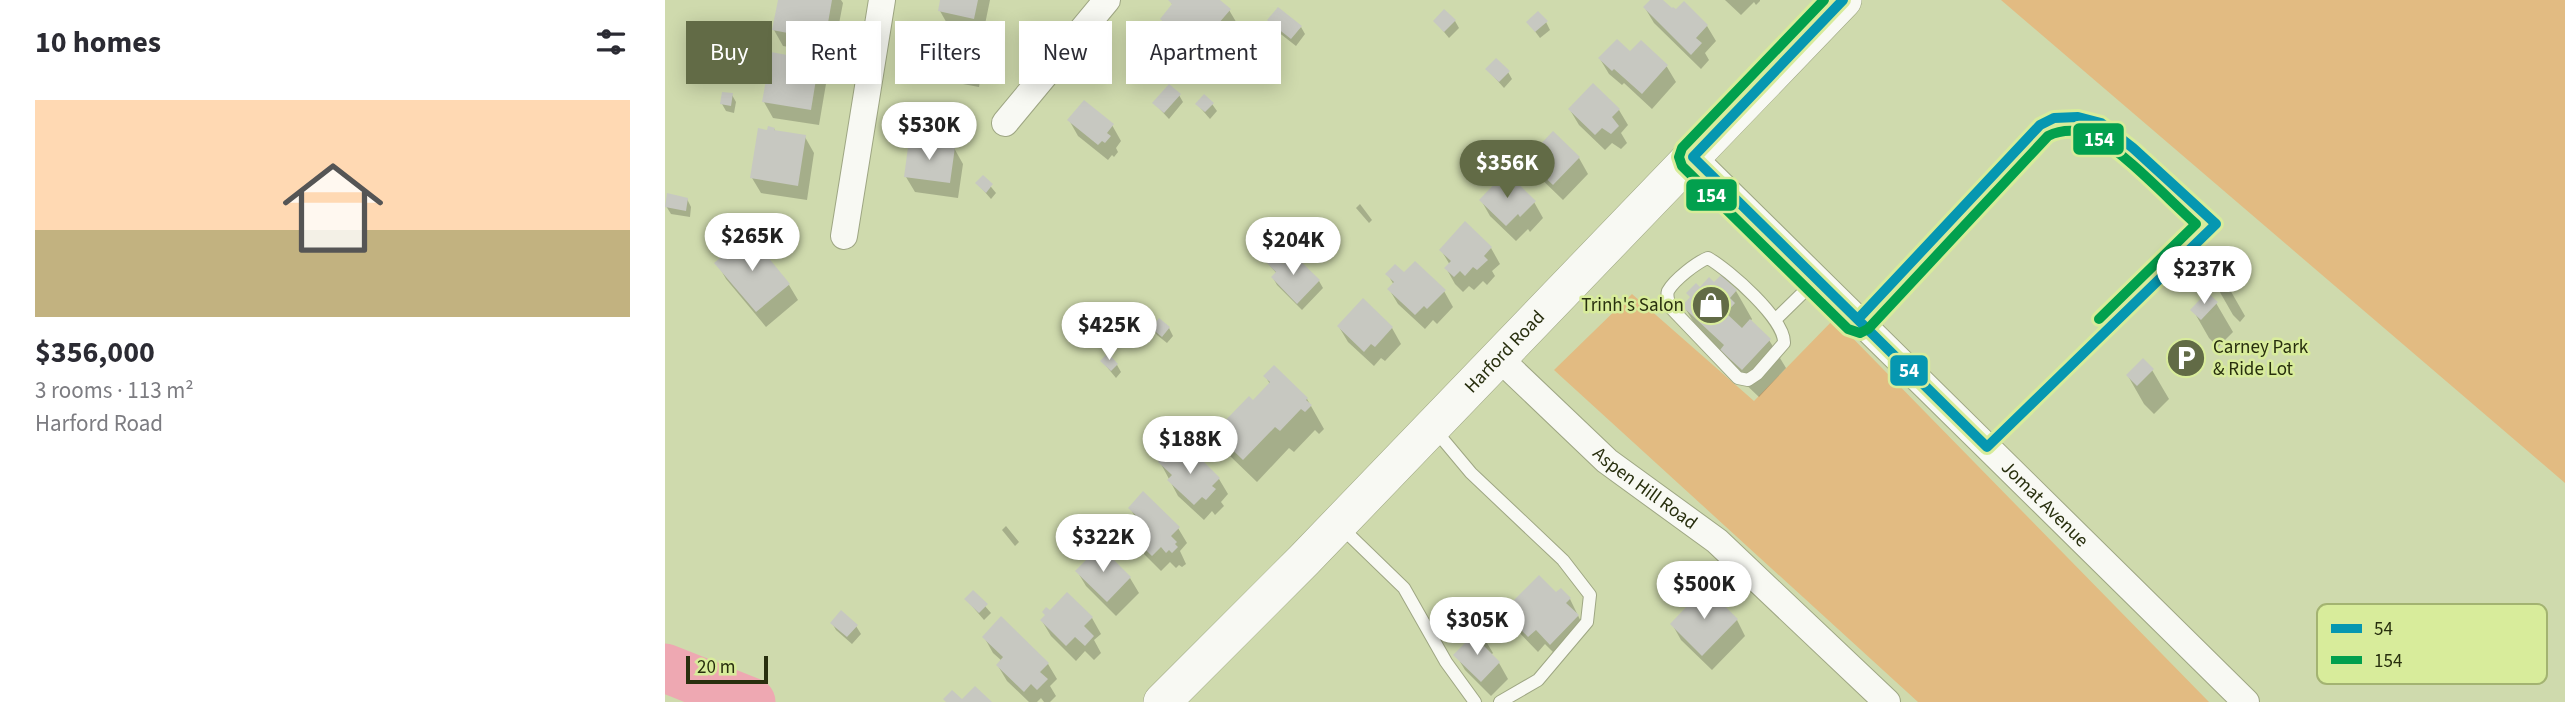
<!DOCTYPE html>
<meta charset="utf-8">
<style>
body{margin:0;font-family:"Source Sans 3",sans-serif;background:#f7f7f7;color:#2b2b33;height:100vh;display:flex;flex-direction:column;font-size:26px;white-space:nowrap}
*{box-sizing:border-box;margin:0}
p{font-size:23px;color:#7c7c81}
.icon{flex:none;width:38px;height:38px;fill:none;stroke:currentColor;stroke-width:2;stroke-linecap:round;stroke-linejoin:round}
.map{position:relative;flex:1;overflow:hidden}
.drawer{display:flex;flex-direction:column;background:#fff;width:665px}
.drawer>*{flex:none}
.top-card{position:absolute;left:21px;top:21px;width:665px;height:63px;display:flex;gap:14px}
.scale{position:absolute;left:21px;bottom:18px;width:82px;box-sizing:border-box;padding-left:7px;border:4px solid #282f0e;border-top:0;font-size:19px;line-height:24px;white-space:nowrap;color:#282f0e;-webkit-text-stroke:5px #d8ec9b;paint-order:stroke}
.price{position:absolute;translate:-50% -60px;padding:0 16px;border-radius:24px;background:#fff;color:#222;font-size:23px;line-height:46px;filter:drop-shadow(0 2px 4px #0008)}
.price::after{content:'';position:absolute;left:50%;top:42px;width:21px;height:16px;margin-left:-10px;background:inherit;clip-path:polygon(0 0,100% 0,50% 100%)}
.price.active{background:#626b46;color:#fff}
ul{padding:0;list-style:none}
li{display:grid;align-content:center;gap:14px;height:371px;padding:0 35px}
li span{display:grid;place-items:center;height:217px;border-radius:0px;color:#555}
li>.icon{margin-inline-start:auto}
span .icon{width:126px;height:126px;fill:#fffc;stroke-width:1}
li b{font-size:30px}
h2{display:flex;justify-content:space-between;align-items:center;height:84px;padding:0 35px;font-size:30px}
.pill{padding:0 24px;border-radius:0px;background:#fff;box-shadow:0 4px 18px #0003;font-size:24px;line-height:63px}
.pill.active{background:#626b46;color:#fff}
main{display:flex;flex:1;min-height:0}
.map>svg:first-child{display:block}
.green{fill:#e2bb82}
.shadow{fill:#0003}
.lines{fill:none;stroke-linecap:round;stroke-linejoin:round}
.river{stroke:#eea8b2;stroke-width:49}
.building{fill:#c7c8c1}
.service-casing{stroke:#9ea683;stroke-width:14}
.minor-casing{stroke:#9ea683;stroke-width:28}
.secondary-casing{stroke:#9ea683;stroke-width:38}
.service{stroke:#f8f9f3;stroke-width:12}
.minor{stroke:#f8f9f3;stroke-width:26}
.secondary{stroke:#f8f9f3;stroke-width:37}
.bus-1-casing{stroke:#d8ec9b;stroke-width:16}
.bus-2-casing{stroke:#d8ec9b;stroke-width:16}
.bus-1{stroke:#0697b1;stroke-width:10}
.bus-2{stroke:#02a04e;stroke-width:10}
.labels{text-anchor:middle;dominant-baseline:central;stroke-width:5;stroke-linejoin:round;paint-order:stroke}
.poi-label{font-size:19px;fill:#282f0e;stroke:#d8ec9b;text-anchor:end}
.street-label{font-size:19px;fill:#282f0e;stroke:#d8ec9b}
.key{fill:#d8ec9b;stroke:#a3b371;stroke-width:2}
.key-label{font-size:19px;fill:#282f0e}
.line-badge{stroke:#d8ec9b;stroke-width:2.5}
.badge-label{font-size:19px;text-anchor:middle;font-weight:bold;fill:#fff}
</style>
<main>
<section class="drawer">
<h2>10 homes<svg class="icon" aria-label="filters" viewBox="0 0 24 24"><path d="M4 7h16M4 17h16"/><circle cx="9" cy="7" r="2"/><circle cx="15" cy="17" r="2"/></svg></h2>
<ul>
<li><span style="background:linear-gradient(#ffd9b3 60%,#c2b280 0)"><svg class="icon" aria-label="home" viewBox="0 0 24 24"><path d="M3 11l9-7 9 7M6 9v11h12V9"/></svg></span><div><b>$356,000</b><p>3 rooms · 113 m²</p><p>Harford Road</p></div></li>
</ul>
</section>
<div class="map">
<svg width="1900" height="702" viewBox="0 0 1900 702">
<rect width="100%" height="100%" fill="#cfdaad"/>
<path class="green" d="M1336 0H1900V483Z
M967 294 1089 401 1169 319 1544 702H1253L889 370Z"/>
<path class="shadow" d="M115 0H176L178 3 168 55 118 46 109 30Z
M277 0H325L318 34 284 27 275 11Z
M505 0H553L564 10 573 25 559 42 568 58 554 75 506 35 497 20 508 6Z
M987 0H996L1007 11 1042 26 1051 41 1040 53 1044 60 1036 69 989 23 980 8Z
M1060 0H1095V1L1091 5 1089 2 1076 15Z
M604 21 636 27 640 34 631 46 608 28Z
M770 21H790L794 28 784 38Z
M863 22H881L885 30 875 38Z
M488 37 492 45 484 55 472 41Z
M976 42 1002 67 1011 82 987 109 959 83 957 85 944 74 935 59 965 54Z
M310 43 319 59 314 87 271 79 262 64Z
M153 62 162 78 154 125 108 118 99 102Z
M822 69 843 72 847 79 839 88Z
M67 95 71 102 69 113 61 111 57 104Z
M514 95 518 102 504 119 489 103Z
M532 104H547L552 111 545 119Z
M905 110H954L963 125 956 133 962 143 956 149 947 143 940 150 914 125Z
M404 120 447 125 456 141 451 148 453 152 449 157 447 155 443 160 413 136Z
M109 129 111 132 140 137 149 153 142 200 96 193 87 178 104 132Z
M888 133 914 158 923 174 898 200 864 167 855 152 871 151Z
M817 140 827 153 821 160 811 147Z
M289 148 298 164 293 198 250 192 241 177Z
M318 177 331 193 326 199 312 183Z
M22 199 26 207 25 217 6 214 1 206Z
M816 200 869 202 878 218 865 232 863 229 851 241 825 216Z
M695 204 707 220 704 223 691 208Z
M826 248 835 264 827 271 830 276 822 285 818 281 809 290 804 286 798 292 790 284 781 268 785 265 776 250Z
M602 262 654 281 658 288 637 310 612 285 608 278 612 274Z
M52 263 124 285 133 300 101 327 61 279Z
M723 275H739L779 291 788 307 772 324 768 320 760 329 733 304 724 289 729 285Z
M1557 281 1564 288 1580 316 1575 322 1568 315 1552 287Z
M1049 284 1071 291 1087 319 1085 322 1104 340 1121 368 1094 397 1074 378 1036 335 1019 306 1035 289Z
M1551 303 1568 332 1553 347 1544 338 1528 310Z
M674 327 727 328 736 344 720 361 716 358 709 366 683 342Z
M488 328H504L508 336 502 343 492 335Z
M437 361 452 365 456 372 451 378Z
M1487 370 1504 399 1489 414 1479 404 1463 376Z
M600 376 642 399 659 429 654 434 650 430 629 452 624 448 592 482 564 455 551 432 588 403 605 384Z
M495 462 522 463 554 479 563 494 556 502 559 506 550 515 547 511 539 520 513 496Z
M465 508 513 528 522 543 515 551 521 564 517 567 514 565 511 568 505 562 496 571 473 548 464 532 474 523Z
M341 526 354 542 350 546 337 530Z
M412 571 465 578 474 593 451 616 421 586Z
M896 591 905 599 921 632 895 659 880 644 873 652 849 627 840 612 891 595Z
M308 592 326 613 319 620 301 599Z
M427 618 436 634 429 640 436 653 429 660 420 651 411 661 386 636 377 621Z
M1072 620 1080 636 1047 670 1016 640 1007 624Z
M167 623 191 626 196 634 187 644 171 630Z
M319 637 383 664 392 679 385 686 391 696 385 702H379L376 698 372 702H364L342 681 333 666 337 661 328 653Z
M819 638 828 653 826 655 834 663 843 679 826 696 800 670 791 655Z"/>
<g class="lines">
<path class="river" d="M0 668 86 702"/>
</g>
<path class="building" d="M113 0H167L160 40 107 30Z
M275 0H313L309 19 273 11Z
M503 0H555L566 9 547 31 561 42 545 61 495 19 507 4Z
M985 0H998L1007 8 1008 7 1011 9 1019 1 1043 25 1031 38 1037 43 1026 55 978 7Z
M613 7 637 26 626 39 602 20Z
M779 9 791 20 779 32 768 21Z
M873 11 883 21 870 32 861 22Z
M480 28 489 36 479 48 470 40Z
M265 34 311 42 306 72 260 64Z
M952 39 965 51 976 40 1003 65 977 94 949 69 947 71 933 58Z
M106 52 154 61 146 110 97 102Z
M831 58 845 71 834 82 820 69Z
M928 83 955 109 947 117 954 126 946 134 937 128 930 135 903 109Z
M504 84 516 94 499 113 487 103Z
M57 92 68 93 66 106 55 104Z
M539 94 549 103 540 112 530 104Z
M419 100 449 124 442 133 446 136 440 143 437 141 433 145 402 120Z
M103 126 110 128 109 130 141 135 133 186 85 178 93 128 102 130Z
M888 131 915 157 888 185 853 152 863 141 871 149Z
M244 140 290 147 285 183 239 177Z
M841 172 871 201 855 217 853 214 841 226 814 200Z
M318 175 328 184 321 193 310 183Z
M2 193 23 198 21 211 0 207Z
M800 221 827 247 819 256 823 260 812 270 808 267 800 276 795 271 789 277 779 268 786 261 774 250Z
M84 234 125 284 91 312 49 263Z
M608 253 618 264 628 254 655 280 632 304 606 277 611 272 600 261Z
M750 261 781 290 762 309 759 306 750 315 722 289 729 282 720 274 730 264 739 272Z
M1056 275 1072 290 1065 298 1070 303 1061 313 1077 328 1085 319 1106 339 1077 370 1055 350 1059 345 1017 306 1025 297 1021 293 1031 283 1035 287 1044 277 1049 282Z
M1542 292 1553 302 1536 320 1525 310Z
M698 298 728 327 710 347 706 344 699 352 672 326Z
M494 318 505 327 497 337 486 328Z
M443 353 453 364 446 371 435 361Z
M1478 358 1489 369 1472 386 1461 375Z
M609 365 643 398 641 400 647 405 640 412 636 409 615 431 610 427 578 460 549 432 584 396 588 400 605 382 598 376Z
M507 447 522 460 529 452 555 478 547 486 551 489 541 500 537 497 529 505 502 480 507 475 493 462Z
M478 491 515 527 506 536 512 542 510 544 513 547 507 553 504 550 501 553 496 547 487 556 462 532 475 519 463 508Z
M435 546 466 577 442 602 410 571Z
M874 575 891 592 896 588 906 598 901 603 914 615 885 645 871 630 863 637 838 611Z
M1040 587 1073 619 1037 656 1005 624Z
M308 590 323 604 314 613 299 599Z
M402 592 428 617 419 626 429 636 420 646 410 637 401 646 375 620 380 615 377 612 381 607 385 610Z
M176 610 193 625 182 637 165 623Z
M336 616 384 663 375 672 383 679 372 690 366 684 359 692 331 665 338 657 317 637Z
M813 630 820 637 815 642 835 662 816 682 788 655Z
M310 686 327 702H281L278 699 287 690 297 699Z"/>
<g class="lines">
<g class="service-casing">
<path id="service" d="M1043 258C1064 270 1120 319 1119 343L1092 374 1083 380 1073 378 1006 308C1004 303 1001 297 1003 291 1009 280 1032 262 1043 258Z
M1111 319 1152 279
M1193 319 1375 125 1389 118 1413 117 1436 123 1468 148 1551 224 1322 447
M770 430 806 473 898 560 925 595 922 622 873 680 835 702
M676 527 739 588 781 662 810 702"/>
</g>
<g class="minor-casing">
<g id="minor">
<path d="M340 123 442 0"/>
<path id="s1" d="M1028 157 1581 702"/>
<path d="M179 236 217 0"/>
<path id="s2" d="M834 358 942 461 1052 541 1222 702"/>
</g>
</g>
<g class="secondary-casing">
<g id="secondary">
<path id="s3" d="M497 702 639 560 1178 0"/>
</g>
</g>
<use href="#service" class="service"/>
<use href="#minor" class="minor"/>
<use href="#secondary" class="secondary"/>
<g class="bus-1-casing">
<path id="bus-1" d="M1028 157 1322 447 1551 224 1468 148 1436 123 1413 117 1389 118 1375 125 1193 319
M1028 157 1178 0"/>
</g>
<g class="bus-2-casing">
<path id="bus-2" d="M1159 0 1017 148 1014 157 1017 166 1183 329 1195 333 1203 329 1383 136C1397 129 1417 129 1431 137 1463 156 1502 198 1531 224L1434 319"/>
</g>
<use href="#bus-1" class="bus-1"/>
<use href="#bus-2" class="bus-2"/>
</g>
<defs>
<g id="shop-disc" transform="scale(2.0125)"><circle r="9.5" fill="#626b46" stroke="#d8ec9b"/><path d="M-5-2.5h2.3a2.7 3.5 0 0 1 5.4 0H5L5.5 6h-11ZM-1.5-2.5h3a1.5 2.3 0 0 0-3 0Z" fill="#fff"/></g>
<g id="parking-disc" transform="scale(2.0125)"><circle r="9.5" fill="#626b46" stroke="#d8ec9b"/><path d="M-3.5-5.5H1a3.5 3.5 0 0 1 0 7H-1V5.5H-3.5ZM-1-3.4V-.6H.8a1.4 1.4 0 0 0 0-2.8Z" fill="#fff"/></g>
</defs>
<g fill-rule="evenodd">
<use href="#shop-disc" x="1046" y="305"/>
<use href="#parking-disc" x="1521" y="358"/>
</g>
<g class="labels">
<g class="poi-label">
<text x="1019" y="305">Trinh's Salon</text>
<text x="1548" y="347" text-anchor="start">Carney Park<tspan x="1548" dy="22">&amp; Ride Lot</tspan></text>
</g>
<g class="street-label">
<text stroke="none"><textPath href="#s3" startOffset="490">Harford Road</textPath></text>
<text stroke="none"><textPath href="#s2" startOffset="196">Aspen Hill Road</textPath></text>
<text stroke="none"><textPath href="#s1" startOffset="494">Jomat Avenue</textPath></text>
</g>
</g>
<rect x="1652" y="604" width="230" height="80" rx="10" class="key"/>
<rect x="1666" y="624" width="31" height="9" fill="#0697b1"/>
<rect x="1666" y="656" width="31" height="8" fill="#02a04e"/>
<g class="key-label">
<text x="1709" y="635">54</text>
<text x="1709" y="667">154</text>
</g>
<g class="line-badge">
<rect x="1407" y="122" width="53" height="34" rx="7" fill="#02a04e"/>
<rect x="1020" y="178" width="53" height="34" rx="7" fill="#02a04e"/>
<rect x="1224" y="354" width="40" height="33" rx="7" fill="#0697b1"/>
</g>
<g class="badge-label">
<text x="1434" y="146">154</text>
<text x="1046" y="202">154</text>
<text x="1244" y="377">54</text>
</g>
</svg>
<div class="scale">20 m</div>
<b class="price" style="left:264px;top:162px">$530K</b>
<b class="price active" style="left:842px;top:200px">$356K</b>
<b class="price" style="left:87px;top:273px">$265K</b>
<b class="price" style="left:628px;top:277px">$204K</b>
<b class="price" style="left:1539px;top:306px">$237K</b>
<b class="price" style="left:444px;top:362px">$425K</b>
<b class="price" style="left:525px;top:476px">$188K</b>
<b class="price" style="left:438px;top:574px">$322K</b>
<b class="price" style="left:1039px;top:621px">$500K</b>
<b class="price" style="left:812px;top:657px">$305K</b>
<div class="top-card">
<a class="pill active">Buy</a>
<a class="pill">Rent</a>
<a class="pill">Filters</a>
<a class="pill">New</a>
<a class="pill">Apartment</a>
</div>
</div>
</main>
